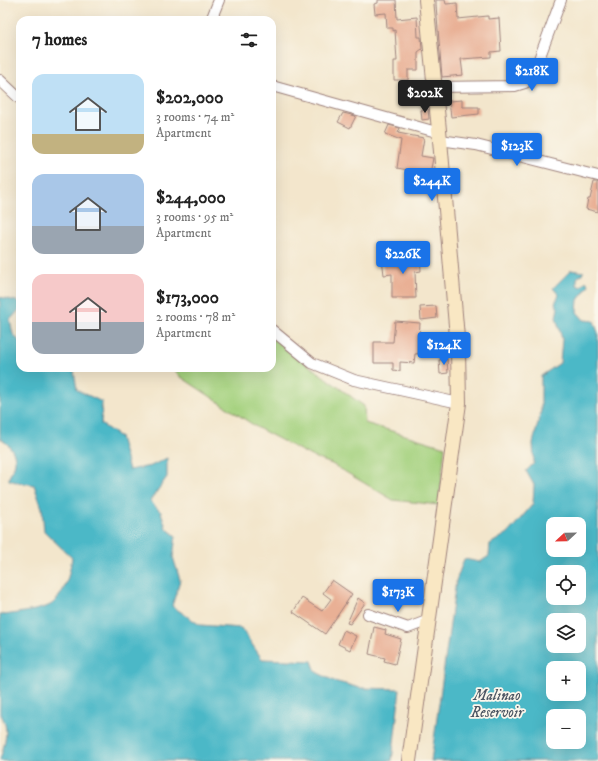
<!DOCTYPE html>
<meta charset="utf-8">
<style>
body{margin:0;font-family:"IM FELL DW Pica",serif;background:#f2f2f2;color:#222;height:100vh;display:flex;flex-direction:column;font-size:15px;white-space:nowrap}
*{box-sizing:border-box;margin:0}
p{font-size:13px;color:#767676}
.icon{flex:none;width:22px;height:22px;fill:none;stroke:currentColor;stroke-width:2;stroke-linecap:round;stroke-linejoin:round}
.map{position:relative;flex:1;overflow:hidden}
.drawer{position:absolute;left:16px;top:16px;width:260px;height:356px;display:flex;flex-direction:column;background:#fff;border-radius:12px;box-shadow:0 4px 16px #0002}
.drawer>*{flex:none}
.needle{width:26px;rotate:248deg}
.fabs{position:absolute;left:546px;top:517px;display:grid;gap:8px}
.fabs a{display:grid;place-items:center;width:40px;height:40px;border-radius:8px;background:#fff;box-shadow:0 4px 16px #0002;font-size:20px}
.price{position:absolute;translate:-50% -34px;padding:0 9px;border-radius:4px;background:#1a73e8;color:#fff;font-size:13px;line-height:26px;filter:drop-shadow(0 1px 2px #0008)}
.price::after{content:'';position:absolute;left:50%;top:24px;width:12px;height:9px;margin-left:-6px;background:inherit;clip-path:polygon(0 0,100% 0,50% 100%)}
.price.active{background:#222;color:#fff}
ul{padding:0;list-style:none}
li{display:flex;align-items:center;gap:12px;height:100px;padding:0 16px}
li span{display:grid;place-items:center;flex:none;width:112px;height:80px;border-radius:12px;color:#555}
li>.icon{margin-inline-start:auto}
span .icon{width:48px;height:48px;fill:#fffc;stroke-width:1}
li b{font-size:17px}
h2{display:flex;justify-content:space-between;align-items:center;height:48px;padding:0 16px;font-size:17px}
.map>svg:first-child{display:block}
.green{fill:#a4d17e;stroke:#777854}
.water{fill:#4cb8c7;stroke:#4b6c79;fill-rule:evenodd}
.building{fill:#e9b095}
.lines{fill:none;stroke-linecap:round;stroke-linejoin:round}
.minor-casing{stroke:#9e827c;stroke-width:12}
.secondary-casing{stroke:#9e827c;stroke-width:16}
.minor{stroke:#fff;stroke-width:10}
.secondary{stroke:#f9e7c3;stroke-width:14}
.labels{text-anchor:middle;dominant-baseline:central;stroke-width:3.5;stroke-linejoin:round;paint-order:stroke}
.water-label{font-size:15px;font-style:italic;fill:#4b5562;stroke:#fbf7ec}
</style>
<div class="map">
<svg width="598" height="761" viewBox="0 0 598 761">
<rect width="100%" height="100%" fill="#fbf7ec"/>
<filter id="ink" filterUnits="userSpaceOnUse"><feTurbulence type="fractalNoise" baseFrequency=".025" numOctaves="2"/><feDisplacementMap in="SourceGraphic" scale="8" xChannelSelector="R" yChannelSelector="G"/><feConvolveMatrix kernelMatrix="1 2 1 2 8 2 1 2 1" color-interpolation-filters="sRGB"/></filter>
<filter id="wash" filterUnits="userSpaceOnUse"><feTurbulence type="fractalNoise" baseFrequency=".012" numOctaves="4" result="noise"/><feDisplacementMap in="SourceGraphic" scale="16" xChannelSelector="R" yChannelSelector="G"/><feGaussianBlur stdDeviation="0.9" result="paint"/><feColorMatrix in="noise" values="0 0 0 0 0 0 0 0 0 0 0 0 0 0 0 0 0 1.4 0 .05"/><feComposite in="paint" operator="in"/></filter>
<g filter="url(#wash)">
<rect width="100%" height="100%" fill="#f3e6cc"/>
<path class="green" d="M272 332 304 362 364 406 365 423 445 447 439 505 393 500 332 464 313 457 258 428 178 375 174 368H272Z"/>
<path class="water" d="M571 270 584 272 577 278V285L581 287 586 281 589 285 578 300 577 312 584 320 594 321 598 333V761H431L456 581 464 559 480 562 489 556 490 544 508 533 533 504 534 485 526 471 534 463 533 443 541 411V376L560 363 562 339 556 317 558 308 555 303 559 295 553 288ZM553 524H579V550H553ZM553 572H579V598H553ZM553 620H579V646H553ZM553 668H579V694H553ZM553 716H579V742H553Z
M0 297 20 302V309L10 320 13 334 20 342V368H74V371L77 390 102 402 101 424 120 437 129 470 151 466 167 458V477L150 501 161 512 166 528 176 536 173 557 180 580 172 606 200 625 241 628 262 659 312 661 316 672 334 681 360 688 400 689 392 761H0C4 742 11 731 0 713V614L5 615C15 613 46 610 53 603 66 592 69 575 72 558L44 531 42 508 34 485C25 483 17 483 9 480 9 475 11 474 13 469 19 456 11 447 2 439H0Z"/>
<g id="blocks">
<path class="building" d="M378 0H396L397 19 417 17 418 37H421L422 49 418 52V70H408V80H394V61H397L395 30 393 31V28H387L386 13 375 14 374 4 378 3Z
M436 0H445L446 4 457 3 458 19 488 16V19L499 18 501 51 491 52V57L461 59 463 75 442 77 436 5Z
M462 100V107H479V114L451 117 449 101Z
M428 109 429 119 422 120 421 110Z
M343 113 356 116 350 128 338 122Z
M389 125 400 128 398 133 424 138 421 156 433 158 430 174 397 168 401 140 385 134Z
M594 182H598V212L586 209 588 199H590Z
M420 254 421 271 415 272 416 298H392V274L384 275 382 258Z
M436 306 437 318 421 320 420 307Z
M395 321 420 323 419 336 437 334 439 351 415 354 414 363 400 362V371L393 370V363H374V342H393Z
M447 359 448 373 440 374 439 360Z
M332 580 352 594 325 634 293 612 302 598 322 611 331 599 323 593Z
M358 598 365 603 350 624 347 623Z
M374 627 386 630 385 634 401 639 395 664 384 661 385 658 369 654Z
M344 630 356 636 350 650 338 644Z"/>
</g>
</g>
<g filter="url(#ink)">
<use href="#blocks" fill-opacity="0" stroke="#9e827c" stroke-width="1"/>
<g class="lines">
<g class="minor-casing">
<path id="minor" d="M211 20 219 0
M0 80 20 99
M272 86 440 133
M435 87 515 86 525 83 533 75 561 0
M440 140 476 145 598 176
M272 330 312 363 354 380 459 403
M368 614 408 628 429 620"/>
</g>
<g class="secondary-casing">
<path id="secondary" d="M409 761 459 403 458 349 440 140 426 0"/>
</g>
<use href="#minor" class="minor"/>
<use href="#secondary" class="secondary"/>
</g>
</g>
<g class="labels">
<g class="water-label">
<text x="497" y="695">Malinao<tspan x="497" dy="17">Reservoir</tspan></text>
</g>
</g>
</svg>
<div class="fabs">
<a><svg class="needle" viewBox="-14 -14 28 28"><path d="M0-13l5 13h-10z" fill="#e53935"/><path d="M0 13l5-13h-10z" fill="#767676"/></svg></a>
<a><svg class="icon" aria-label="locate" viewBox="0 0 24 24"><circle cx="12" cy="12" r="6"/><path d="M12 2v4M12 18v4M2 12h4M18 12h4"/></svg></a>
<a><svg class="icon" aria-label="layers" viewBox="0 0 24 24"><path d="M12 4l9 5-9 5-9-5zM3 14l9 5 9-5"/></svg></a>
<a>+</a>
<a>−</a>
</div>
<b class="price" style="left:532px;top:92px">$218K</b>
<b class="price active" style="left:425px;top:114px">$202K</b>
<b class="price" style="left:517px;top:167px">$123K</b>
<b class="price" style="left:432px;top:202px">$244K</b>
<b class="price" style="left:403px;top:275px">$226K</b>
<b class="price" style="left:444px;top:366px">$124K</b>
<b class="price" style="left:398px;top:613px">$173K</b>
<section class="drawer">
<h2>7 homes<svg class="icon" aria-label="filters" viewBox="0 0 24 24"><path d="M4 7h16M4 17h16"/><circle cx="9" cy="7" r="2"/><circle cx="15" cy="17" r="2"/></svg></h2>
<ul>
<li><span style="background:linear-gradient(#bfe0f5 75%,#c2b280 0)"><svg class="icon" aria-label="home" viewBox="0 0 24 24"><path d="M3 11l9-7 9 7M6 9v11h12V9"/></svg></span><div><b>$202,000</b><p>3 rooms · 74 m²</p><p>Apartment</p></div></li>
<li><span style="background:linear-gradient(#a9c7e8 65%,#9aa5b1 0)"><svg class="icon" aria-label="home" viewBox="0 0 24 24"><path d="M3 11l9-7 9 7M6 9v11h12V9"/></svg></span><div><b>$244,000</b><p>3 rooms · 95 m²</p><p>Apartment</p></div></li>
<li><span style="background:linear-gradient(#f6c9c9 60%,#9aa5b1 0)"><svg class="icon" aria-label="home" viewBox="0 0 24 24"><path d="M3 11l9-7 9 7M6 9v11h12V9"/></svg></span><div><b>$173,000</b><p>2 rooms · 78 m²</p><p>Apartment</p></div></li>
</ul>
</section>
</div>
